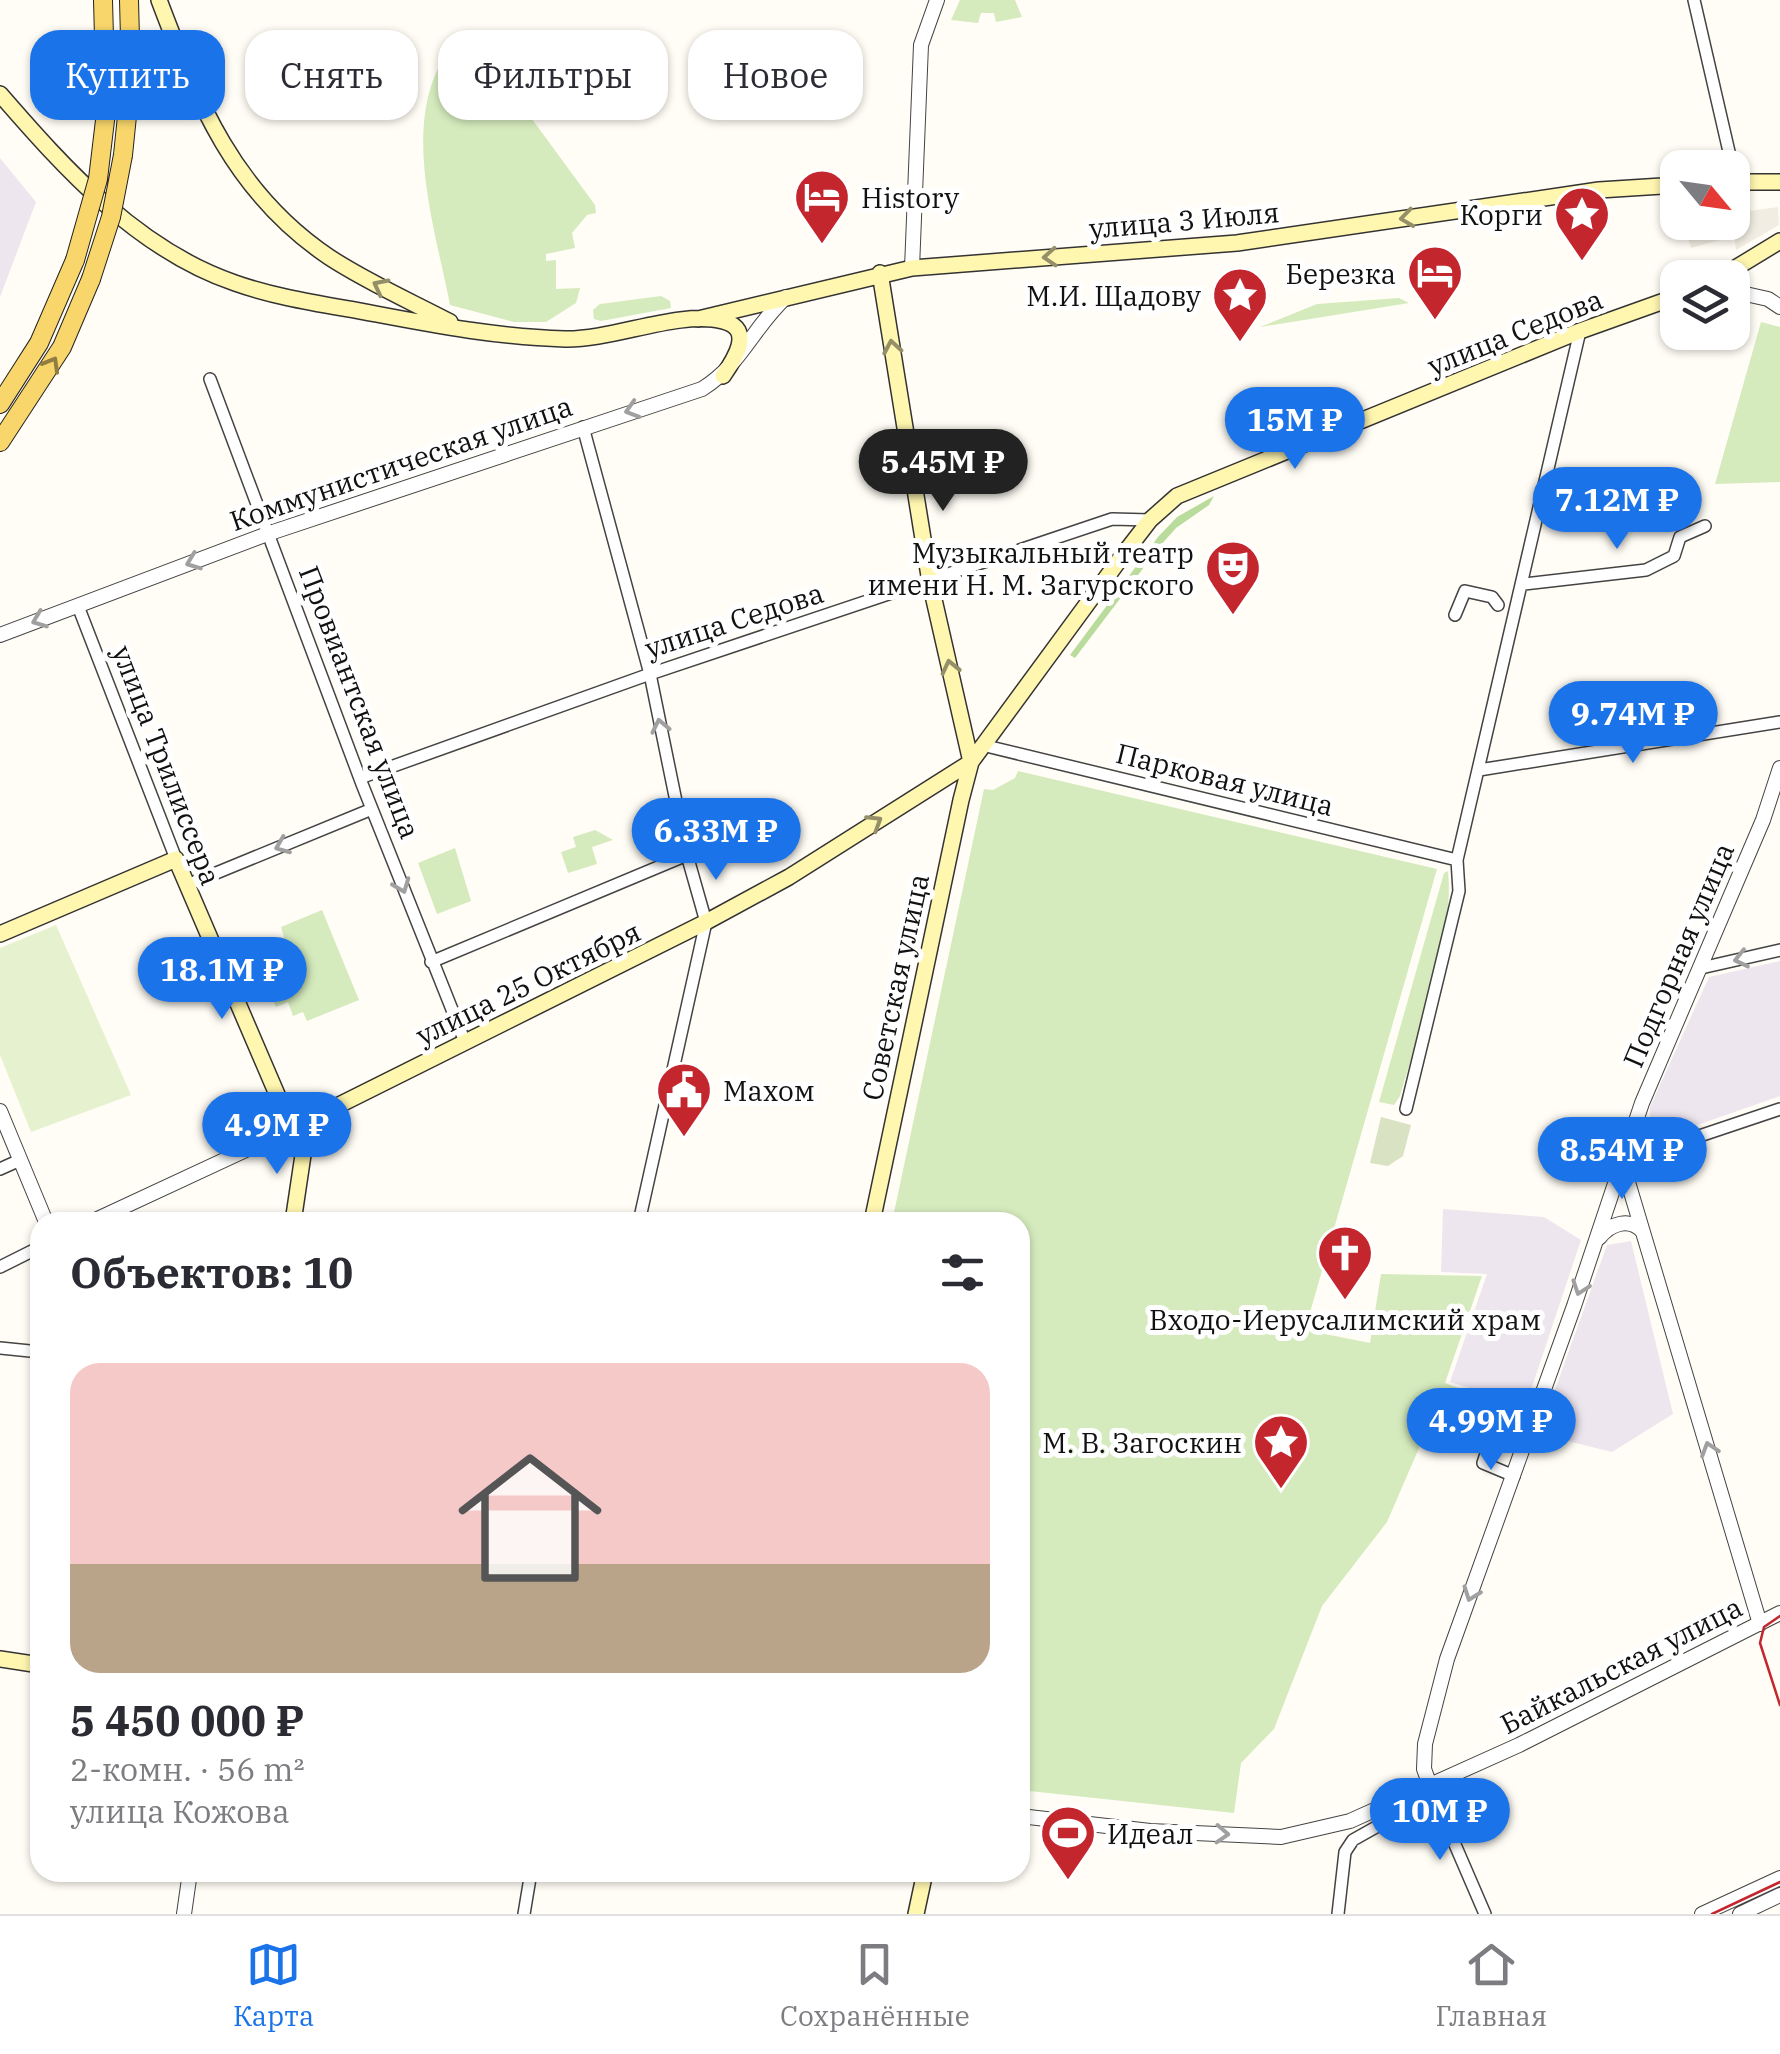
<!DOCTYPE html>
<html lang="ru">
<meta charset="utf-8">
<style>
body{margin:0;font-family:"IBM Plex Serif",serif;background:#f7f7f7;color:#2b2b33;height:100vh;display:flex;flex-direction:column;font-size:38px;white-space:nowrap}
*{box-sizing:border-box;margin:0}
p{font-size:32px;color:#7c7c81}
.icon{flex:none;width:55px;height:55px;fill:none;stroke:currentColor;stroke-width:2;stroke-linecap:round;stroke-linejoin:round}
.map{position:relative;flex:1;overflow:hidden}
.sheet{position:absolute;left:30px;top:1212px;width:1000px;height:670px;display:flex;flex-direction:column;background:#fff;border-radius:30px;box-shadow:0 2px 8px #0004}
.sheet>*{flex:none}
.top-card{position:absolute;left:30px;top:30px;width:1000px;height:90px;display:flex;gap:20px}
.needle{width:65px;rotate:119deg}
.fabs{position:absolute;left:1660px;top:150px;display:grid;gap:20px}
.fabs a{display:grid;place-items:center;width:90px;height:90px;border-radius:20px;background:#fff;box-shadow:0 2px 8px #0004;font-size:50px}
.price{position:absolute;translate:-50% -85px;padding:0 22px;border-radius:35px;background:#1a73e8;color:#fff;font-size:32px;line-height:65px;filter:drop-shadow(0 2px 5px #0008)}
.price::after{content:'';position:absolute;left:50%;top:60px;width:30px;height:22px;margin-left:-15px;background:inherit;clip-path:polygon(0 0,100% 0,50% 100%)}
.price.on{background:#222;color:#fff}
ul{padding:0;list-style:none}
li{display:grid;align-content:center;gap:20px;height:530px;padding:0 40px}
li+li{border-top:2px solid #e1e1e2}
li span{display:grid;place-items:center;height:310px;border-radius:30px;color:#555}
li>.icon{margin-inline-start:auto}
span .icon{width:180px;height:180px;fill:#fffc;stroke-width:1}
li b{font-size:42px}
h2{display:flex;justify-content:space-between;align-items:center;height:120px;padding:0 40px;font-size:42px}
.chip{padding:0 35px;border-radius:30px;background:#fff;box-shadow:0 2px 8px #0004;font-size:35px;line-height:90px}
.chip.on{background:#1a73e8;color:#fff}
.dock{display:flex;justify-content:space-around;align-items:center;height:140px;border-top:2px solid #e1e1e2;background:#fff;font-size:28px;color:#7c7c81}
.dock a{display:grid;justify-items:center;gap:5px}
.dock .on{color:#1a73e8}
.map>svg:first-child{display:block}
.industrial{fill:#eee6ef}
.green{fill:#d5ebbd}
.forest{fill:#b9dc9c}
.cemetery{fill:#d9e3c4}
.pitch{fill:#e6f2cf}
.plaza{fill:#f1ede2}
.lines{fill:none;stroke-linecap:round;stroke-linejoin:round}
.minor-casing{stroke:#444;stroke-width:14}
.tertiary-casing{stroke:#444;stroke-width:16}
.secondary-casing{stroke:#333;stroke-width:18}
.primary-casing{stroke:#222;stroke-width:20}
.minor{stroke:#fff;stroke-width:11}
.tertiary{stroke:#fff;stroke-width:14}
.secondary{stroke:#fff6b0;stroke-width:15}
.primary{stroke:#f9d66b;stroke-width:18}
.tram{stroke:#c4262e;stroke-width:2.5}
.primary-bridge-casing{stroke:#222;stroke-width:20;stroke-linecap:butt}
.primary-bridge{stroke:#f9d66b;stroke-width:18}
.oneway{stroke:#948f68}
.oneway2{stroke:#917d42}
.oneway3{stroke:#a0a0a0}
.labels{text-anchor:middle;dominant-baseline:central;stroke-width:10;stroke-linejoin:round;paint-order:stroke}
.poi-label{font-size:28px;fill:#111;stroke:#fff;text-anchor:end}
.street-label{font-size:28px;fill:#111;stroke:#fff}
</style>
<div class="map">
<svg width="1780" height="1914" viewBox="0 0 1780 1914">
<rect width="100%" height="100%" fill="#fffdf5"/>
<path class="industrial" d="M0 158 36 202 0 297Z
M1780 961V1096L1646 1143 1650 1139V1107L1709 977Z
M1443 1209 1544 1217 1581 1240 1526 1405 1450 1382 1487 1274 1441 1272Z
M1631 1241 1673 1414 1612 1452 1539 1434 1607 1245Z"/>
<path class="green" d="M960 0H1015L1022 17 996 22 994 13H981L978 23 951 20Z
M442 61H454L510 89 595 205 596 213 587 215 572 233 575 248 546 254V261L556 260V289L580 288 576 303 546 322H514L450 305C436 231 402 131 442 61Z
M661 296 670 301 671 308 601 321 594 319 593 310 600 304Z
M1399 298 1409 303 1260 327 1317 304Z
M1761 322 1780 327V482L1715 484Z
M1018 771 1437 869 1305 1330 1370 1343 1381 1274 1482 1276 1445 1383 1482 1397 1466 1436 1429 1425 1387 1522 1322 1606 1274 1729 1241 1763 1234 1813 1020 1790V1222H892L984 789 993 790 1015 778Z
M595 830 613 840 592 847 597 864 568 873 561 852 576 847 573 837Z
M455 848 471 901 437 914 418 863Z
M1448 871C1455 937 1418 1032 1400 1096L1394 1105 1379 1102 1444 873Z
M322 910 359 1000 307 1021 303 1012 293 1016 288 1002 276 1007 252 950 284 937 281 927Z"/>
<path class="forest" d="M1214 496 1209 505 1176 528 1160 546 1075 658 1070 655 1158 537 1177 517Z"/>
<path class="cemetery" d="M1381 1117 1411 1125 1403 1156 1388 1166 1370 1163Z"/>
<path class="pitch" d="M56 925 131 1095 31 1132 0 1055V948Z"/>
<path class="plaza" d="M1778 207 1779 225 1736 250 1734 236 1691 248 1685 229 1704 226 1705 223 1732 222 1734 213Z"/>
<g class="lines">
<g class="minor-casing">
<path id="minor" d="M1694 0 1736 182
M210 379 362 784 465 1042
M583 427 650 674 687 855 706 922 639 1222
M1524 584 1646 570 1674 556 1680 537 1705 526
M78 606 176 859
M1455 615 1465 591 1492 597 1498 605
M982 745 1457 860
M1479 770 1780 722
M360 778 650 674 1112 519 1150 520
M187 885 372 809
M431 962 687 855
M1701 968 1780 950
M1406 1109 1459 891 1457 860 1580 331
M1622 1162 1780 1109
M0 1169 20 1160
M0 1267 40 1247
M0 1348 40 1352
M1514 1476 1483 1463 1503 1403 1536 1414
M1431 1789 1485 1914
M524 1914 531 1872
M1338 1914 1345 1852 1353 1840 1433 1795"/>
</g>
<g class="tertiary-casing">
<path id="tertiary" d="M912 268 921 45 937 0
M1732 291 1768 299 1780 307
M0 635 270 533 702 389C742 364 753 327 786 297
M0 1111 46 1222
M1622 1162 1760 1624
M91 1222 293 1128
M1599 1238C1611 1223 1630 1217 1643 1232
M1431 1788 1424 1769 1425 1744 1447 1659 1574 1306 1642 1103 1763 820 1780 768
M1020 1816 1150 1831 1281 1837 1350 1821 1519 1745 1780 1613
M184 1914 190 1872
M1702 1914 1780 1878
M1740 1914 1780 1895"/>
</g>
<g class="secondary-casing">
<path id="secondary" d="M159 0C198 103 234 193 329 257 367 282 410 301 450 322
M0 94C65 169 138 250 235 283 280 299 329 305 376 314 439 326 500 337 565 339 613 340 679 310 723 321 755 329 734 360 723 376
M1732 182H1780
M1719 278 1780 241
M698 319 912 268 1237 243 1599 190 1678 185
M0 934 176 859 303 1155 293 1222
M293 1128 706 922 789 877 971 762 1123 555 1150 520 1177 496 1580 331 1678 296
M872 1222 961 800 971 762 930 582 880 273
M0 1659 40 1665
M916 1914 925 1872"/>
</g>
<g class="primary-casing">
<path id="primary" d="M103 0 106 112
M123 155 131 77 129 0
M0 404 39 343 75 260
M0 442 62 347 91 279"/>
</g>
<use href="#minor" class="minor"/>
<use href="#tertiary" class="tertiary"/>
<use href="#secondary" class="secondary"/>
<use href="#primary" class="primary"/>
<path class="tram" d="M1780 1616 1764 1627 1760 1643 1780 1705
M1712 1914 1780 1882"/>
<g class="primary-bridge-casing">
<path id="primary-bridge" d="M75 260 98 179 106 112
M91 279 111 217 123 155"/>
</g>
<use href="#primary-bridge" class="primary-bridge"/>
</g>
<defs><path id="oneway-chevron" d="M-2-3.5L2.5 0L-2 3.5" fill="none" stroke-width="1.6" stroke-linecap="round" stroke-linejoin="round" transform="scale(2.5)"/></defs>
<g class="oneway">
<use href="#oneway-chevron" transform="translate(1407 218) rotate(172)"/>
<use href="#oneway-chevron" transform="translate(1050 257) rotate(176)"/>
<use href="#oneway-chevron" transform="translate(380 286) rotate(-153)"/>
<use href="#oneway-chevron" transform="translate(892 347) rotate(-100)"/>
<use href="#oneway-chevron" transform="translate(950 667) rotate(-103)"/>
<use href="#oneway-chevron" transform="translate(875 822) rotate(-32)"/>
</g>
<use class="oneway2" href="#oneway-chevron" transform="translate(52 364) rotate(-60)"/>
<g class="oneway3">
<use href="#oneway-chevron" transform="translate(632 410) rotate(163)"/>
<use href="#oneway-chevron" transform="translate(193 562) rotate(159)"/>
<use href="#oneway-chevron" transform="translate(39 620) rotate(159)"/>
<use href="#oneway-chevron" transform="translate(660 726) rotate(-102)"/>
<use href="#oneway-chevron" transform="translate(282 846) rotate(158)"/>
<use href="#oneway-chevron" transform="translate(402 886) rotate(69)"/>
<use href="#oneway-chevron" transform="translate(1741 959) rotate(167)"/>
<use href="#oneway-chevron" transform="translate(1580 1288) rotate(109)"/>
<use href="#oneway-chevron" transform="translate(1709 1449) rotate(-107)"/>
<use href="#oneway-chevron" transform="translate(1471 1594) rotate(110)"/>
<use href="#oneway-chevron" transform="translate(1222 1834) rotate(3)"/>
</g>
<defs>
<g id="hotel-pin" transform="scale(2.875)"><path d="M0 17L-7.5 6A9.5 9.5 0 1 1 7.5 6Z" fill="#c4262e" stroke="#fff"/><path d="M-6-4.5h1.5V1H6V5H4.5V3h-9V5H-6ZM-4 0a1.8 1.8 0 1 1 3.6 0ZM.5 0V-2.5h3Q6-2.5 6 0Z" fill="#fff"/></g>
<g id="sight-pin" transform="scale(2.875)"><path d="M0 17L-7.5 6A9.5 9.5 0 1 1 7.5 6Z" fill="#c4262e" stroke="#fff"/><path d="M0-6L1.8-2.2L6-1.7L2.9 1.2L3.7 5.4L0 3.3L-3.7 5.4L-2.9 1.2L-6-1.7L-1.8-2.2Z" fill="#fff"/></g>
<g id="theatre-pin" transform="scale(2.875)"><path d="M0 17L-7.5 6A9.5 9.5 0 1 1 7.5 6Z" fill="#c4262e" stroke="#fff"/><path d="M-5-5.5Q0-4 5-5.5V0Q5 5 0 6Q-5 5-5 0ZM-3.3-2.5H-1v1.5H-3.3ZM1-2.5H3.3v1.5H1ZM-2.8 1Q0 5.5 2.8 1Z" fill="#fff"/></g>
<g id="civic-pin" transform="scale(2.875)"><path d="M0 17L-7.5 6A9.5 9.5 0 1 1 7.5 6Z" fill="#c4262e" stroke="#fff"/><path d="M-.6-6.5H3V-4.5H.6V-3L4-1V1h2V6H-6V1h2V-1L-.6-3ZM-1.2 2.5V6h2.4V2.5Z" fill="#fff"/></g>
<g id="church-pin" transform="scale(2.875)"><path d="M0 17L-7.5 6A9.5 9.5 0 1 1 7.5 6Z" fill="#c4262e" stroke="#fff"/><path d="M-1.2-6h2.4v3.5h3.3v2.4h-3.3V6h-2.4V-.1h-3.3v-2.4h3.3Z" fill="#fff"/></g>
<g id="stadium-pin" transform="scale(2.875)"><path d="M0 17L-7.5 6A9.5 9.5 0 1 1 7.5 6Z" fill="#c4262e" stroke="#fff"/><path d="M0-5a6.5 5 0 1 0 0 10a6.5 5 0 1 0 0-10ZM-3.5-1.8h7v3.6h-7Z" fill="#fff"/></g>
</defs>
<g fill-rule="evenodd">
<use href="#hotel-pin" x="822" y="197"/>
<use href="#sight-pin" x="1582" y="214"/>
<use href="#hotel-pin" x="1435" y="273"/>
<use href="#sight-pin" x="1240" y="295"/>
<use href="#theatre-pin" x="1233" y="568"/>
<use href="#civic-pin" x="684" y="1090"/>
<use href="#church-pin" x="1345" y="1253"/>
<use href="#sight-pin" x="1281" y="1442"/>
<use href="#stadium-pin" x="1068" y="1833"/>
</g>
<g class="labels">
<g class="poi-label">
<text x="861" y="197" text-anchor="start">History</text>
<text x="1543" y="214">Корги</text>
<text x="1396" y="273">Березка</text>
<text x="1201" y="295">М.И. Щадову</text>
<text x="1194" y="552">Музыкальный театр<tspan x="1194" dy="32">имени Н. М. Загурского</tspan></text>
<text x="723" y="1090" text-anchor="start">Махом</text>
<text x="1345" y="1319" text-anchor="middle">Входо-Иерусалимский храм</text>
<text x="1242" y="1442">М. В. Загоскин</text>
<text x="1107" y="1833" text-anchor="start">Идеал</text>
</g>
<g class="street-label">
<text transform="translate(1184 220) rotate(-5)">улица 3 Июля</text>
<text transform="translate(1515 332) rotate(-22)">улица Седова</text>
<text transform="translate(401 463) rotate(-19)">Коммунистическая улица</text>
<text transform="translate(734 620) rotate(-18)">улица Седова</text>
<text transform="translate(360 702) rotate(69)">Провиантская улица</text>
<text transform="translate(167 765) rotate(69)">улица Трилиссера</text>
<text transform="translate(1225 779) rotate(14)">Парковая улица</text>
<text transform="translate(1678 955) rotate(-67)">Подгорная улица</text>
<text transform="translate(528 983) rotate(-26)">улица 25 Октября</text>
<text transform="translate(895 987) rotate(-78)">Советская улица</text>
<text transform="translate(1621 1665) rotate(-27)">Байкальская улица</text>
</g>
</g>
</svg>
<div class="fabs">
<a><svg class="needle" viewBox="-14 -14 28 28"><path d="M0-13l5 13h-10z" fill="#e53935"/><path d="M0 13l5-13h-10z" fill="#7c7c81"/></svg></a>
<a><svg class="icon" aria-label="layers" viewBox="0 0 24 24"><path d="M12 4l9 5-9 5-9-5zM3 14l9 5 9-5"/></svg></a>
</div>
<b class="price" style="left:1295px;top:472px">15M ₽</b>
<b class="price on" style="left:943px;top:514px">5.45M ₽</b>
<b class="price" style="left:1617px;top:552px">7.12M ₽</b>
<b class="price" style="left:1633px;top:766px">9.74M ₽</b>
<b class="price" style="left:716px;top:883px">6.33M ₽</b>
<b class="price" style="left:222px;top:1022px">18.1M ₽</b>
<b class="price" style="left:277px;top:1177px">4.9M ₽</b>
<b class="price" style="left:1622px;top:1202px">8.54M ₽</b>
<b class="price" style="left:1491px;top:1473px">4.99M ₽</b>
<b class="price" style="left:1440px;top:1863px">10M ₽</b>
<div class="top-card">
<a class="chip on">Купить</a>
<a class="chip">Снять</a>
<a class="chip">Фильтры</a>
<a class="chip">Новое</a>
</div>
<section class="sheet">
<h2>Объектов: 10<svg class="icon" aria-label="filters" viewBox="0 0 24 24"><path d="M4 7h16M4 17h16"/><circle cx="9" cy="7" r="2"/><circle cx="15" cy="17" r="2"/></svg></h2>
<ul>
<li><span style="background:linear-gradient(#f6c9c9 65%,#b9a48a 0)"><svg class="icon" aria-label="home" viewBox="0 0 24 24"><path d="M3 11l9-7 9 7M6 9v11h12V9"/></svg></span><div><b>5 450 000 ₽</b><p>2-комн. · 56 m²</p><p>улица Кожова</p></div></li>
</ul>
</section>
</div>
<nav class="dock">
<a class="on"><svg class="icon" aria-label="map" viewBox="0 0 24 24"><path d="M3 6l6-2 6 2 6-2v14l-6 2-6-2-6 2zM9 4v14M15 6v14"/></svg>Карта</a>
<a><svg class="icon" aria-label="saved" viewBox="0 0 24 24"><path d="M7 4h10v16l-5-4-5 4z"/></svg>Сохранённые</a>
<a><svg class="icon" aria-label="home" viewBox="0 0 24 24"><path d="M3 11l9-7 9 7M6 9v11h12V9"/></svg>Главная</a>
</nav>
